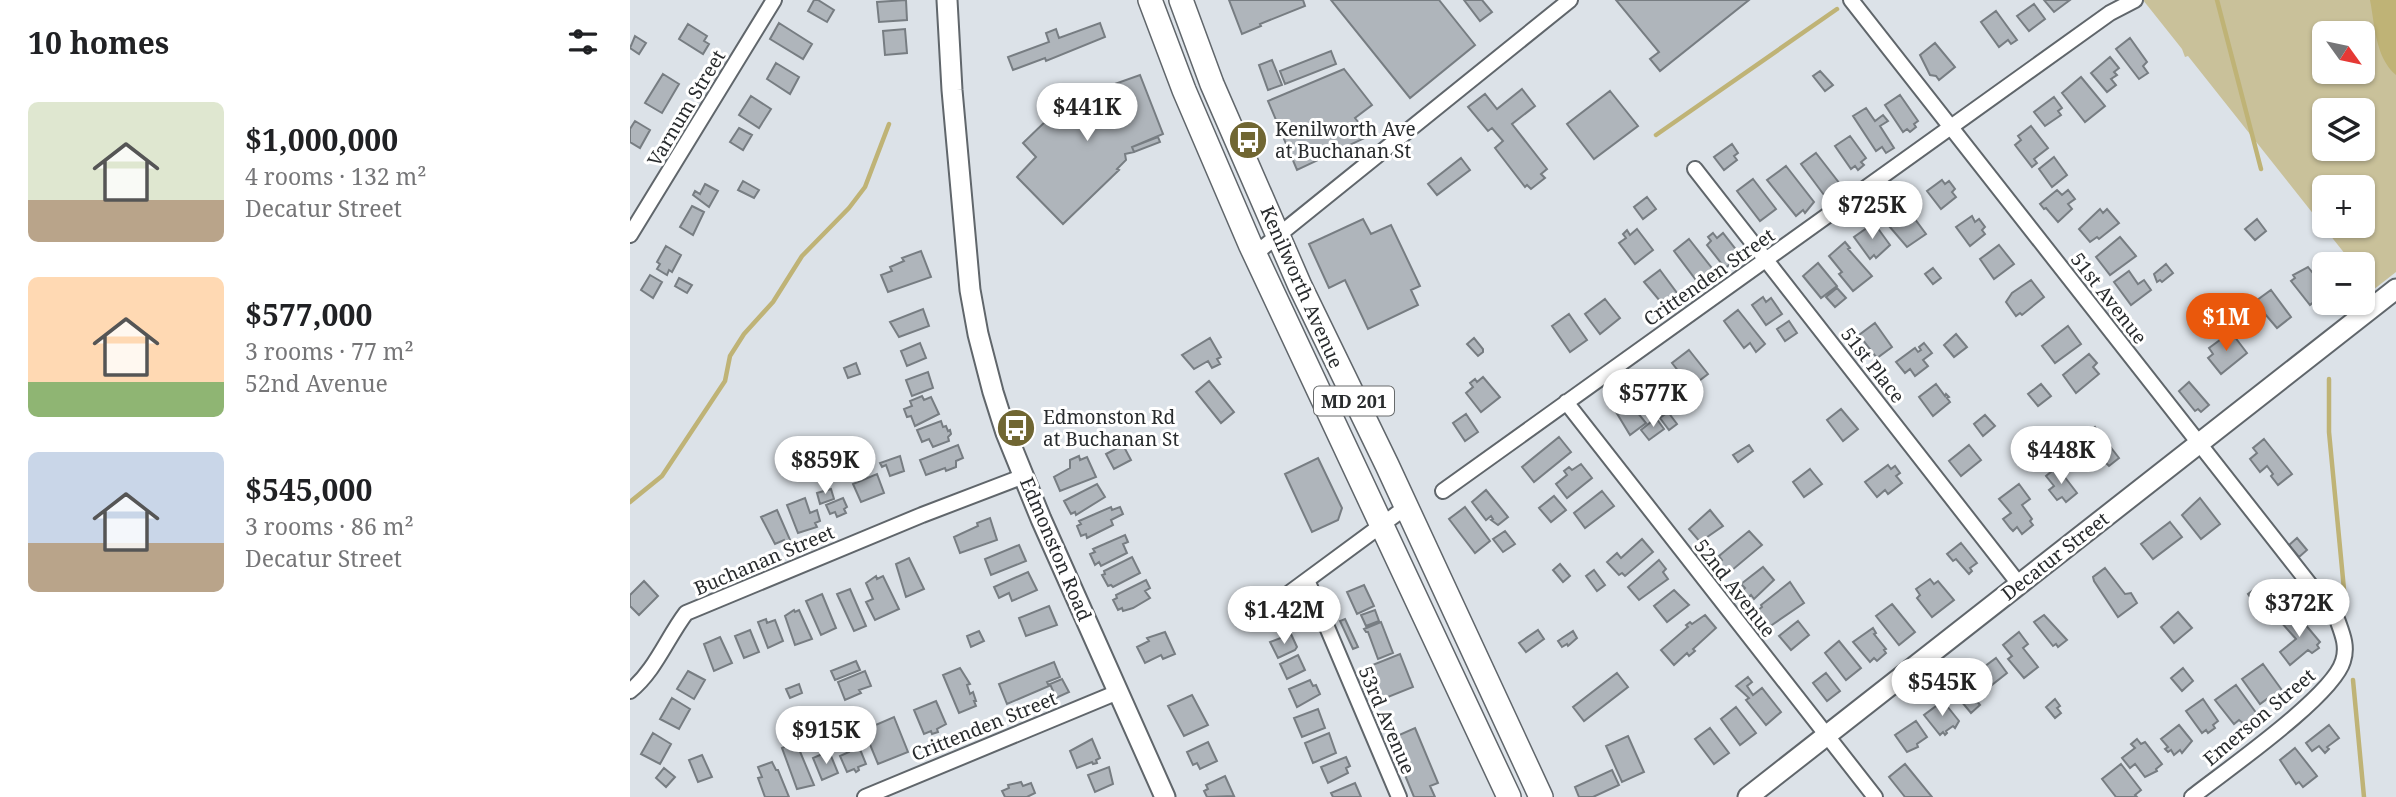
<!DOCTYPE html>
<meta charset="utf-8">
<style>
body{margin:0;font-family:"Noto Serif",serif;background:#f6f6f6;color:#202124;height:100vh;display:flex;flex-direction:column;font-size:26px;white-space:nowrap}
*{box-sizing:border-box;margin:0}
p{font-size:23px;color:#757577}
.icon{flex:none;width:38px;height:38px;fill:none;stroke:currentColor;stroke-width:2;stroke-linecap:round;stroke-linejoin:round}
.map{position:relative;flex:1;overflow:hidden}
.sheet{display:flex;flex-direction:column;background:#fff;width:630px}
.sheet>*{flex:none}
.needle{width:46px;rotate:123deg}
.buttons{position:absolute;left:1682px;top:21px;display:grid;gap:14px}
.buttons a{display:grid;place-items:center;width:63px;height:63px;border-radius:10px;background:#fff;box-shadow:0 2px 5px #0004;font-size:35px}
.price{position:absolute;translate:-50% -60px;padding:0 16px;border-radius:24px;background:#fff;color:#222;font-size:23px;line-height:46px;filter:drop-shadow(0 2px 4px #0008)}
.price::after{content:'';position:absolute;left:50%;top:42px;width:21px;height:16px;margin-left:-10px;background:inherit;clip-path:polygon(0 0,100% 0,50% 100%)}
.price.selected{background:#ea580c;color:#fff}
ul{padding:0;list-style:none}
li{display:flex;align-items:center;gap:21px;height:175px;padding:0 28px}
li span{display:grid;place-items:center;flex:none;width:196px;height:140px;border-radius:10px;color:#555}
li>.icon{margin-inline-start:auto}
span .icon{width:84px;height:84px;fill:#fffc;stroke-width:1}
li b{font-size:30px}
h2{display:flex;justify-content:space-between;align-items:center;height:84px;padding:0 28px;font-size:30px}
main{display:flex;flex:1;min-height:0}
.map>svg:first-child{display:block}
.green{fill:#c9c19a;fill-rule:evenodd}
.water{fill:#bfb376}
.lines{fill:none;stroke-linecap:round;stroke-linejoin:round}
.stream{stroke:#bfb376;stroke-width:4.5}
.building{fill:#afb5bb;stroke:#777d82;stroke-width:2}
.street-casing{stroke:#60666b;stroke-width:18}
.secondary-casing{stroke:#60666b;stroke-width:23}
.primary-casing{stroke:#60666b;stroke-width:26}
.street{stroke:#fff;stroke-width:14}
.secondary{stroke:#fff;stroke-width:19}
.primary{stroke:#fff;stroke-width:23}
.labels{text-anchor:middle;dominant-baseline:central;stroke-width:6;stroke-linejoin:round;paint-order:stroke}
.shield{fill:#fff;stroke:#686b6c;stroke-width:2}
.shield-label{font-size:18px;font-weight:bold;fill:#282b2d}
.street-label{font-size:19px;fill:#282b2d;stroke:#fff}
.poi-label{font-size:19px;fill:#282b2d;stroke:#fff;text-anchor:start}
</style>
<main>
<section class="sheet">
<h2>10 homes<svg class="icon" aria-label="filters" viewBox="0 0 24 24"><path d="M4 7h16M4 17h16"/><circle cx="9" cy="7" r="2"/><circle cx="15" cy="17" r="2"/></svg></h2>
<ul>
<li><span style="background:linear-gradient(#dfe7d0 70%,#b9a48a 0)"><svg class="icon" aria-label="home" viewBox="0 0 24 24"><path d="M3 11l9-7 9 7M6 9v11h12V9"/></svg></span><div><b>$1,000,000</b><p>4 rooms · 132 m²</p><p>Decatur Street</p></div></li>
<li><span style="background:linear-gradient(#ffd9b3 75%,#8fb573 0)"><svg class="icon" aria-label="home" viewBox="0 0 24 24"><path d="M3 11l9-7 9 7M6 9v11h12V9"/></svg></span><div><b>$577,000</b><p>3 rooms · 77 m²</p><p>52nd Avenue</p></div></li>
<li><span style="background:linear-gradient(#c9d6e8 65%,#b9a48a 0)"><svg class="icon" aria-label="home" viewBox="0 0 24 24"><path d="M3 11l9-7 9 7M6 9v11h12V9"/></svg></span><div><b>$545,000</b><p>3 rooms · 86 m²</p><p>Decatur Street</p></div></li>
</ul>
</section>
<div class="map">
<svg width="1766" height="797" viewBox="0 0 1766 797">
<rect width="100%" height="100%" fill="#dce2e8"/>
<path class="green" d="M1513 0H1766V272L1743 290 1733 277 1732 264H1723L1558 56 1555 57 1552 49ZM1694 33H1732V72H1694ZM1694 110H1732V149H1694ZM1694 187H1732V226H1694Z"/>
<path class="water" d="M1740 0H1766V75C1745 57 1745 25 1740 0Z"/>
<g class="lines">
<path class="stream" d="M1587 0 1631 169
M1026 135 1207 9
M1699 379V432L1715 600
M0 502 32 476 95 381 100 356 114 334 143 302 172 256 219 208 235 187 259 124
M1723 680 1734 797"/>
</g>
<path class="building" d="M184 0H188L204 10 197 22 178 11Z
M276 0 277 20 249 22 247 2Z
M599 0H673L675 6 630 24 631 26 612 34Z
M701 0H809L845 45 780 98Z
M834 0H852L862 12 850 21Z
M986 0H1119L1030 71 1020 59 1029 52Z
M1414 0H1440L1424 12Z
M1404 4 1415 19 1399 31 1387 16Z
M1366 11 1387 40 1381 44 1378 40 1369 47 1351 22Z
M149 23 182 44 173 59 140 39Z
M470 23 475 37 416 61 415 58 383 70 378 57 419 42 416 33 426 29 429 38Z
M58 24 77 36 74 41 79 44 73 54 49 39Z
M275 29 277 53 255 55 253 31Z
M5 36 16 43 9 54 0 48Z
M1500 38 1517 62 1513 66 1518 73 1509 79 1486 49Z
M1305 43 1325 67 1309 80 1306 76 1300 75 1290 55Z
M701 51 706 64 655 84 650 71Z
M1480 57 1489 68 1484 72 1487 75 1481 79 1486 85 1477 92 1461 73Z
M642 60 652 85 638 90 629 65Z
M146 63 169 77 160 94 137 79Z
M714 69 742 105 725 118 739 136 667 170 638 101Z
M1190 71 1203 85 1195 91 1183 76Z
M33 74 49 84 32 113 15 103Z
M510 75 533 134 502 147 504 152 495 154 496 160 487 169 489 170 433 224 387 177 406 157 393 143 419 118 413 103 449 90 451 96Z
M1451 77 1475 106 1455 122 1432 93Z
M892 89 905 106 882 124 917 169 911 174 915 178 901 189 897 185 895 187 865 148 873 141 862 128 858 131 838 107 855 94 867 109Z
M980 91 1008 126 964 159 937 124Z
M1270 95 1288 121 1284 124 1286 127 1280 132 1277 129 1273 132 1255 105Z
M121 96 141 109 129 128 109 115Z
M1424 97 1432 108 1428 111 1431 115 1415 126 1404 112Z
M1236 108 1245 121 1253 115 1258 121 1250 126 1264 148 1256 153 1252 147 1246 151 1223 116Z
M5 121 20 130 10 148 0 142V129Z
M1401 126 1418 148 1404 159 1407 163 1402 167 1385 145 1391 140 1388 136Z
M109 128 122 135 113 150 100 142Z
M1220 136 1236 158 1231 162 1234 165 1228 170 1225 166 1221 169 1205 146Z
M528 137 530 142 504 152 502 147Z
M1102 144 1108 153 1104 156 1107 160 1094 170 1084 157Z
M1186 153 1210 184 1194 195 1171 164Z
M1424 157 1437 175 1422 187 1409 169Z
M831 158 840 170 807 195 798 184Z
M1156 166 1184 202 1175 213 1173 210 1166 216 1137 180Z
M1123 179 1146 209 1130 221 1107 191Z
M1312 180 1315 184 1319 181 1325 189 1322 192 1326 197 1311 209 1297 191Z
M113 181 129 190 124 198 108 190Z
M75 184 88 191 79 207 63 195 65 191 70 194Z
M1427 190 1432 195 1438 190 1445 199 1438 204 1442 209 1428 222 1416 208 1414 209 1410 204Z
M1017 197 1026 209 1013 219 1004 207Z
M1267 204 1271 210 1276 207 1296 234 1277 247 1259 226 1261 225 1258 221 1263 216 1258 210Z
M62 206 74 212 63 235 50 227Z
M1470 209 1473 213 1477 209 1489 223 1469 239 1467 237 1460 242 1449 229Z
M1342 216 1345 222 1349 219 1355 227 1352 230 1355 234 1340 246 1326 227Z
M733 219 741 234 761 225 790 286 781 290 788 305 738 329 715 280 699 288 679 244Z
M1627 219 1636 231 1625 240 1615 229Z
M1244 223 1260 245 1246 258 1244 255 1240 259 1224 237Z
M1007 229 1023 250 1005 264 989 243 996 238 993 234 997 230 1000 235Z
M1083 233 1087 238 1093 233 1111 256 1095 268 1077 245 1081 241 1078 237Z
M1490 237 1506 256 1480 275 1466 257Z
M1059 239 1085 272 1069 284 1044 251Z
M1215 242 1220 248 1218 249 1242 276 1223 291 1209 274 1212 272 1199 256Z
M1369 245 1384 264 1364 279 1350 259Z
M36 246 51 255 42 272 39 270 37 275 27 269 30 264 27 262Z
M291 251 301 277 258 292 251 275 262 271 260 267 274 261 272 258Z
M1188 263 1207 286 1191 298 1173 276Z
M1536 264 1543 273 1532 282 1530 280 1527 282 1524 274Z
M1678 267 1694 287V293L1680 305 1661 281 1665 278 1663 275Z
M1303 268 1311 278 1303 284 1295 274Z
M1030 270 1047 293 1046 294 1048 297 1035 307 1014 282Z
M1499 271 1508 284 1514 280 1521 290 1501 305 1484 282Z
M20 275 32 282 23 298 11 290Z
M49 278 62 285 57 293 45 286Z
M1401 280 1414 297 1392 315 1390 313 1386 316 1376 302 1382 293Z
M1207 288 1216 298 1205 307 1196 297Z
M1641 290 1661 317 1647 328 1630 308 1627 310 1623 303Z
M1133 297 1136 302 1141 298 1152 314 1136 325 1122 305Z
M975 299 990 318 970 334 955 314Z
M293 309 299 326 269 337 260 322Z
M1108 310 1135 344 1126 352 1120 343 1114 348 1094 321Z
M939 314 957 340 940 352 922 326Z
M1159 321 1167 333 1155 341 1147 329Z
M1245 323 1262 347 1247 358 1229 335Z
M1438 326 1451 344 1425 363 1412 346Z
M1601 332 1617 353 1591 374 1578 358 1583 354 1579 348Z
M1326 334 1337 347 1324 357 1314 345Z
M580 338 591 357 587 359 590 364 582 368 578 361 564 369 552 355Z
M844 338 853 349V352L848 356 837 344Z
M290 343 296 358 277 366 271 351Z
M1294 343 1302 353 1293 360 1298 366 1285 376 1280 369 1275 373 1266 362 1285 348 1288 352 1291 350 1289 347Z
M1059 350 1078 374 1061 387 1042 363Z
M1459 354 1467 363 1463 367 1469 374 1446 393 1433 375Z
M226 363 230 374 218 378 214 368Z
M298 372 303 388 282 396 276 380Z
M1033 376 1048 395 1028 410 1014 391Z
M853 377 870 397 851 412 836 393 843 387 840 383 845 379 847 382Z
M579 381 604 412 591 423 566 392Z
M1559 382 1579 405 1571 412 1568 409 1565 411 1549 391Z
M1306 384 1315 396 1316 394 1319 397 1317 398 1320 402 1303 416 1289 397Z
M1411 384 1421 396 1408 406 1398 394Z
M292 396 294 400 301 397 309 414 285 426 281 416 277 417 274 409 282 406 280 401Z
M995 397 1016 423 1000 435 983 407V404L987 400 988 402Z
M1211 409 1228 429 1213 441 1197 420Z
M1038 412 1047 424 1039 430 1030 418Z
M836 414 848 432 835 441 823 423Z
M1355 415 1365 426 1353 436 1344 424Z
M1026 418 1034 429 1019 440 1011 430Z
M311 421 313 427 316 426 318 431 320 430 321 434 318 437 319 441 303 447 299 439 292 442 287 430Z
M1465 427 1489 458 1479 466 1469 456 1461 462 1446 442Z
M929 437 941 452 904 482 892 467Z
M1634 439 1662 474 1648 485 1641 476 1643 474 1637 466 1630 472 1620 459 1627 453 1623 448Z
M328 445 333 458 326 461V467L316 471 315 468 296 475 290 460Z
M493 445 501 460 484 469 476 454Z
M1119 445 1123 451 1108 462 1103 455Z
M1339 445 1351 460 1331 476 1319 461Z
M270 456 274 471 260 476 256 465 252 467 250 463Z
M449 456 450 460 457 457 466 477 430 491 424 477 440 468V460Z
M688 458 712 508 708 520 682 532 655 474Z
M951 464 962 478 937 498 926 484 937 475 934 471 939 467 942 470Z
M1258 465 1261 469 1265 466 1270 473 1266 476 1272 483 1258 494 1255 490 1247 497 1235 482Z
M1427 467 1447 493 1436 502 1432 497 1427 500 1419 490 1424 486 1416 476Z
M1180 469 1192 484 1174 497 1163 482Z
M247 474 254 493 231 502 223 484Z
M467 484 475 497 446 515 445 512 441 514 434 501Z
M1389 484 1400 499 1392 505 1402 519 1400 521 1403 525 1392 534 1387 527 1383 531 1380 528 1373 519 1381 513 1369 499Z
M201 489 204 499 190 504 187 493Z
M856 490 878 517 868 525 861 520 863 519 861 516 856 520 842 502Z
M972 491 984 506 955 528 944 513Z
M924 496 936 510 921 522 909 508Z
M175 498 180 513 187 510 190 521 185 523 187 527 168 533 157 505Z
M213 498 217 507 214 509 216 513 207 517 205 512 200 514 196 505Z
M1570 498 1590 524 1571 539 1552 515Z
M481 507 482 510 490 507 493 514 481 520 483 525 457 538 456 534 451 536 447 526 451 524 449 521Z
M835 507 860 541 845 553 819 519Z
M147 510 161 542 156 545 154 540 145 544 131 517Z
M1080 510 1093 526 1070 542 1059 529Z
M360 518 367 540 330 553 324 537 348 526 347 523Z
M1540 522 1552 537 1523 559 1511 544Z
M875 531 885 544 873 552 863 539Z
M1119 531 1132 545 1101 571 1097 567 1093 570 1088 563 1092 560 1089 556Z
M495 535 498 542 493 544 497 553 471 566 469 562 465 565 460 554 465 552 463 549Z
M1667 538 1677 550 1669 557 1659 545Z
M1012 539 1023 552 995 576 992 573 989 575 977 562 987 553 991 558Z
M1331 543 1347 563 1340 568 1342 571 1339 574 1326 559 1323 561 1317 554Z
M389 545 396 561 361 575 355 559Z
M502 557 510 573 483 587 481 585 478 586 472 575 475 574 474 571Z
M279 558 294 589 276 597 266 564Z
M1029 560 1036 569 1033 572 1038 579 1009 600 998 587Z
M930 564 940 576 933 582 923 570Z
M1133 567 1144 580 1124 599 1121 595 1117 598 1112 591 1115 588 1111 584Z
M1475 568 1495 594 1501 593 1507 603 1488 617 1464 581 1463 577Z
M964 570 975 585 967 591 956 576Z
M398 572 407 590 382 601 379 593 369 598 364 587Z
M246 576 247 579 253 576 269 609 245 620 236 602 243 599 236 583Z
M1300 579 1304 584 1308 581 1324 600 1302 617 1287 598 1290 595 1286 589Z
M516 580 520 588 515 591 520 598 503 608 493 611 492 608 488 610 483 600 487 598 486 595Z
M14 581 28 596 9 615 0 606V595Z
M1160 582 1174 603 1139 627 1127 611 1132 607 1131 605Z
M734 585 744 606 727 614 717 592Z
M1630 585 1640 597 1627 607 1618 594Z
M220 589 236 626 224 631 207 594Z
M1044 590 1059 605 1037 622 1024 606Z
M192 594 206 628 191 635 176 601Z
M1262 604 1285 632 1269 645 1246 616Z
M419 606 427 625 396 636 389 618Z
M164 610 165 612 169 610 182 639 165 645 155 616Z
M745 610 749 621 736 626 731 615Z
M1664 611 1690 642 1687 645 1689 648 1682 653 1678 650 1660 665 1650 652 1666 639 1651 622Z
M1548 612 1562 628 1544 643 1531 627Z
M1075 615 1086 628 1063 649 1065 651 1059 656 1057 653 1044 665 1031 650 1058 627 1056 625 1060 622 1062 624Z
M1414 615 1437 640 1428 647 1426 644 1423 646 1404 622Z
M136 619 137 623 145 620 153 641 138 648 128 622Z
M715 619 728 647 723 649 710 621Z
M1168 621 1179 635 1161 650 1149 636Z
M751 622 763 653 748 659 738 632H736L734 629Z
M1243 628 1246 633 1244 634 1256 649 1254 650 1256 653 1247 661 1244 658 1240 662 1223 642Z
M120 630 129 652 114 658 105 636Z
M908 630 914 639 896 652 889 643Z
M349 631 354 641 341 647 337 636Z
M943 631 947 638 938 646 937 644 932 647 928 641Z
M535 632 545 654 533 659 531 655 515 663 507 647 519 641 517 638Z
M1389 632 1398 644 1393 648 1408 667 1394 678 1378 659 1382 656 1373 645Z
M661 634 667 647 665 650 648 658 640 642Z
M90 637 102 663 84 671 74 644Z
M1209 641 1231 668 1216 680 1195 653Z
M770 654 783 687 753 699 740 666Z
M668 655 675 670 657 679 650 664Z
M1366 658 1377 673 1358 688 1346 673Z
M226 661 230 670 205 680 201 671Z
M424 662 430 677 417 682 419 686 377 704 369 684Z
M1633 664 1654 693 1640 703 1637 699 1630 704 1612 679Z
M330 668 340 684 337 685 340 694 343 692 346 701H344L346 706 329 713 313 675Z
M1553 668 1563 681 1552 691 1541 678Z
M58 671 75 680 64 699 47 689Z
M235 671 241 686 229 690 231 693 215 700 208 682Z
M987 673 998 687 954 721 943 707Z
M1196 673 1210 691 1197 701 1183 683Z
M1118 677 1122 682 1117 686 1123 695 1132 688 1151 712 1136 725 1116 700 1119 698 1106 686Z
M432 679 439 692 426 698 420 684Z
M680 680 683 686 686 685 690 694 667 707 659 689Z
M1331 682 1350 705 1341 713 1321 689Z
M169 684 172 693 160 698 156 689Z
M1606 685 1627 714 1614 724 1609 720 1604 724 1585 700Z
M562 695 578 725 554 736 538 706Z
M42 698 60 709 49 729 30 719Z
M1425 699 1430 706 1427 708 1431 713 1425 718 1416 707Z
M1573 699 1588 721 1583 725 1585 728 1578 733 1576 730 1572 733 1556 711Z
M306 701 316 724 307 729 308 732 302 734 301 731 294 734 284 710Z
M1313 701 1329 721 1325 728 1323 726 1316 731 1317 733 1315 735 1313 732 1310 735 1294 715Z
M1106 707 1126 733 1110 745 1091 719Z
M688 709 695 728 672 737 664 718Z
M264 717 278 752 248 764 234 730Z
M1286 721 1297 737 1287 744 1288 747 1277 752 1265 735Z
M1549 725 1562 741 1552 753 1550 750 1544 755 1541 750 1538 752 1535 749 1538 747 1531 739Z
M1699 725 1709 738 1697 747 1699 749 1695 753 1689 746 1682 751 1676 743Z
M785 728 808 783 800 786 805 797H784L760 739Z
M1080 728 1099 753 1084 764 1065 739Z
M23 733 41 744 30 764 11 754Z
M699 733 706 753 683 763 675 743Z
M998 736 1014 772 992 782 976 746Z
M225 737 236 764 228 767 229 770 226 772 224 769 217 772 210 756 219 752 215 741Z
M462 739 470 758 466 760 467 763 463 764 462 762 447 768 440 751Z
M1507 739 1511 744 1515 742 1532 764 1526 769 1527 771 1515 777 1505 764 1500 768 1492 758 1505 748 1501 744Z
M166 742 184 785 167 789 152 748Z
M578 742 587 761 570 769 567 763 563 765 557 752Z
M1665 748 1687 776 1673 787 1669 782 1666 784 1650 760Z
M199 751 208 773 192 780 183 758Z
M72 755 82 777 68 782 59 760Z
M716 757 720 766 716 768 718 773 698 783 691 767Z
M142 762 146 770H148L159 797H135L128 778 132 777 128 767Z
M1275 764 1302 797H1275L1259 777Z
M1491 764 1511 790 1505 795 1507 797H1486L1472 779Z
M479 767 483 784 465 792 458 775Z
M34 768 45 777 36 787 26 778Z
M982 770 989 785 963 797H949L945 787Z
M595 776 604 796 577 797 574 791 578 789 576 785Z
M391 782 393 786 401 783 405 793 397 797H375L372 791 379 788 378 785Z
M725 783 731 797H703L701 793Z"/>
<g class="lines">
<g class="street-casing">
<path id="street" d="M1221 0 1707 619C1712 633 1718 646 1713 661 1703 696 1595 771 1562 797
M1065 169 1389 584
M0 235 144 0
M625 254 940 0
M936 402 1245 797
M813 491 1480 13 1505 0
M677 580 769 797
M635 611 776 507
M0 691C25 671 37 638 56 613L292 515 394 476
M235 797 488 692"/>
</g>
<g class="secondary-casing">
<path id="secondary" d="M317 0 322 90 340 290 348 334 363 392 376 433 411 519 535 797
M1118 797 1766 289"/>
</g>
<g class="primary-casing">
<path id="primary" d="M520 0 554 90 620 244 879 797
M551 0 582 84 670 286 757 465 911 797"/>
</g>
<use href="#street" class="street"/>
<use href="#secondary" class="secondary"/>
<use href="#primary" class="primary"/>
</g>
<defs>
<g id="bus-disc" transform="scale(2.0125)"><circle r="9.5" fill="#706632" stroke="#fff"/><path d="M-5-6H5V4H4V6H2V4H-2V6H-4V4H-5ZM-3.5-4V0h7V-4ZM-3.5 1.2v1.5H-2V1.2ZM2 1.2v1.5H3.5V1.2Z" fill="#fff"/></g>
</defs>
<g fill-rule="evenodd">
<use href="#bus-disc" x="618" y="140"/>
<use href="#bus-disc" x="386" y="428"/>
</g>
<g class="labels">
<rect class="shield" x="684" y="386.5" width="80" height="29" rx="5"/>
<g class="shield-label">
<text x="724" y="401">MD 201</text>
</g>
<g class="street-label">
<text transform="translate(56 108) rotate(-59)">Varnum Street</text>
<text transform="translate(1079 277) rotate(-35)">Crittenden Street</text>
<text transform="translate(672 287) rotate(66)">Kenilworth Avenue</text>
<text transform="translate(1479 298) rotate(52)">51st Avenue</text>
<text transform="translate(1243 365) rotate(52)">51st Place</text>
<text transform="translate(426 549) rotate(67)">Edmonston Road</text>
<text transform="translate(1425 556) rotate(-38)">Decatur Street</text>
<text transform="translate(134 560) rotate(-23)">Buchanan Street</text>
<text transform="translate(1105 588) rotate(52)">52nd Avenue</text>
<text transform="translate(1629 717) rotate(-40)">Emerson Street</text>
<text transform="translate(757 720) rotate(67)">53rd Avenue</text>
<text transform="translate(354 726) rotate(-22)">Crittenden Street</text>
</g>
<g class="poi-label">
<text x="645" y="129">Kenilworth Ave<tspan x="645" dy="22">at Buchanan St</tspan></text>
<text x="413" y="417">Edmonston Rd<tspan x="413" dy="22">at Buchanan St</tspan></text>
</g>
</g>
</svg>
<div class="buttons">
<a><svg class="needle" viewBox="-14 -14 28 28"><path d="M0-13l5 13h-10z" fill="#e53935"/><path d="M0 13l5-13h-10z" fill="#757577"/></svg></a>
<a><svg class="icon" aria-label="layers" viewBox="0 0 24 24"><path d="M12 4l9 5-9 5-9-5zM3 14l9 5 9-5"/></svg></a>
<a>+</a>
<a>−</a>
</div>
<b class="price" style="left:457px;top:143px">$441K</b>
<b class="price" style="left:1242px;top:241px">$725K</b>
<b class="price selected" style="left:1596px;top:353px">$1M</b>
<b class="price" style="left:1023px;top:429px">$577K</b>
<b class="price" style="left:1431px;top:486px">$448K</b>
<b class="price" style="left:195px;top:496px">$859K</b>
<b class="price" style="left:1669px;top:639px">$372K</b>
<b class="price" style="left:654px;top:646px">$1.42M</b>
<b class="price" style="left:1312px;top:718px">$545K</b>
<b class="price" style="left:196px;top:766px">$915K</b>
</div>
</main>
